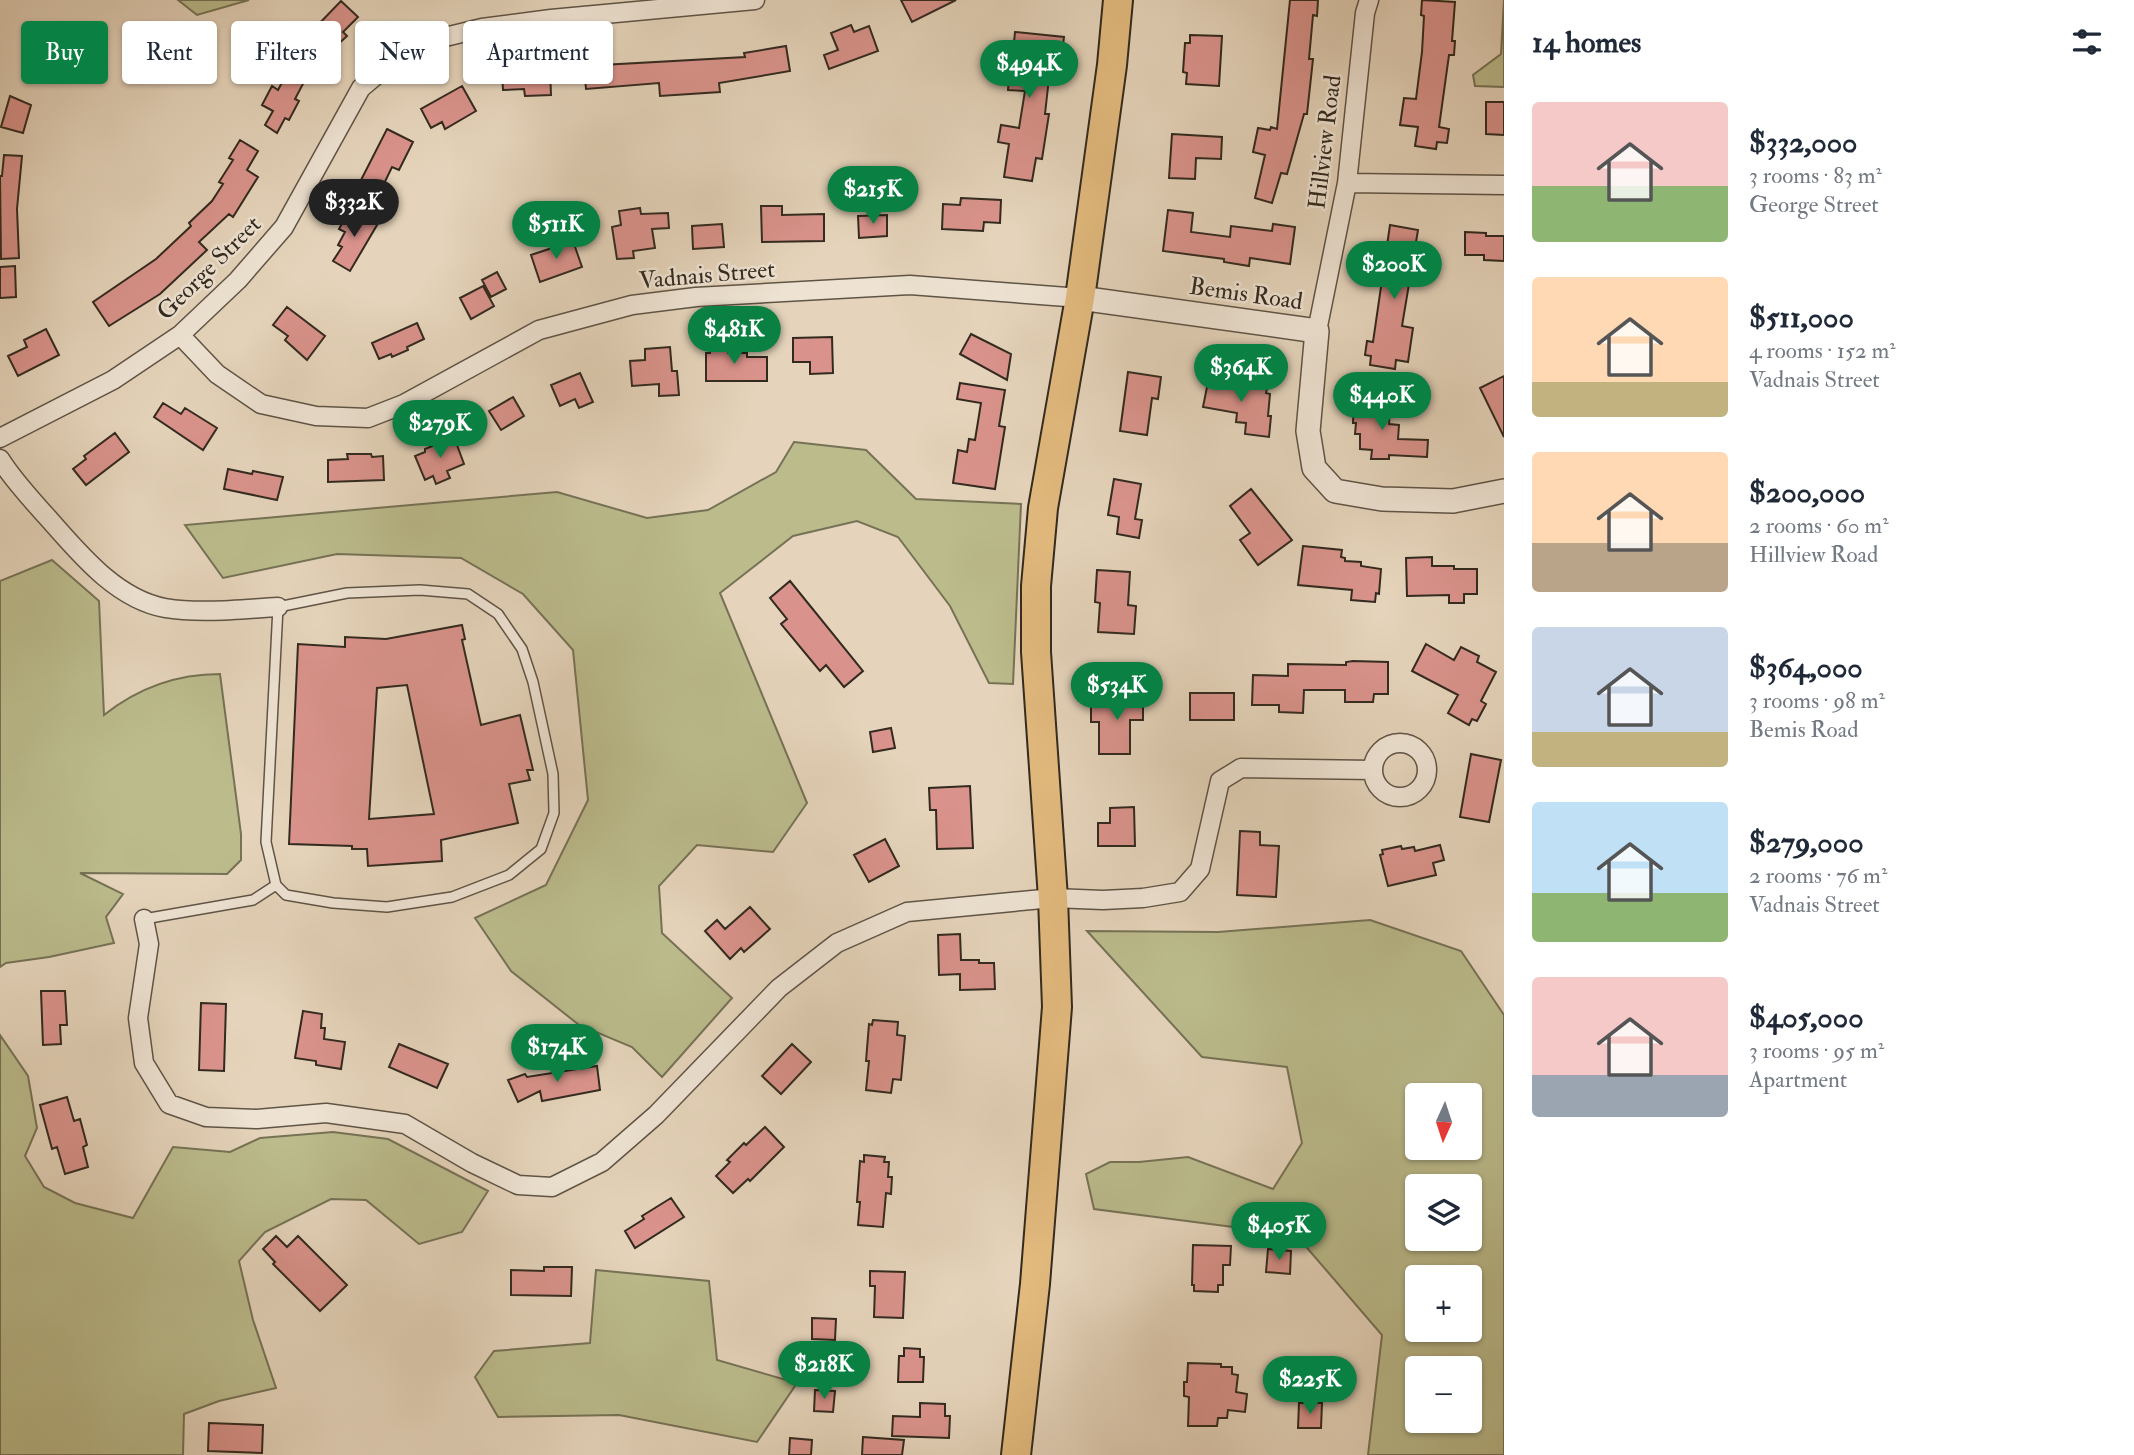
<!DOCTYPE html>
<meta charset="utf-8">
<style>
body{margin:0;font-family:"IM FELL Double Pica",serif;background:#f6f6f7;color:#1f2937;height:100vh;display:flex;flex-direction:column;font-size:26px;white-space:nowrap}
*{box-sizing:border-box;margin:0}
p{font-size:23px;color:#747a83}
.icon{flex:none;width:38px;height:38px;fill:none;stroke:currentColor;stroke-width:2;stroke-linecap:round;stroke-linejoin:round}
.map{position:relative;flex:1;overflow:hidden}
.drawer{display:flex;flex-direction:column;background:#fff;width:630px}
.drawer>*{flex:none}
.hud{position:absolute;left:21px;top:21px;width:665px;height:63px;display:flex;gap:14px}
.needle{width:46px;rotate:183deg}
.fabs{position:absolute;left:1405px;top:1083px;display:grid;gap:14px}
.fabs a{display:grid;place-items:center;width:77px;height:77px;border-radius:7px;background:#fff;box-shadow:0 2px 5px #0004;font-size:35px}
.price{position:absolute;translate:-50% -60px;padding:0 16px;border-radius:24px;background:#0b8043;color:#fff;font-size:23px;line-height:46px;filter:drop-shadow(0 2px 4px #0008)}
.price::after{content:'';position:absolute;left:50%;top:42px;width:21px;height:16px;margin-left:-10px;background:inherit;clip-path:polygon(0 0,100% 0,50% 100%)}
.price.active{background:#222;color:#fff}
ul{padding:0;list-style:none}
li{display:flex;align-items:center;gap:21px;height:175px;padding:0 28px}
li span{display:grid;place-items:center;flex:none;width:196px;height:140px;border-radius:7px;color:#555}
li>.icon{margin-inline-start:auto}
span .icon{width:84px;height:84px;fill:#fffc;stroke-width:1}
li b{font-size:30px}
h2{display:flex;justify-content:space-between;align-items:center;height:84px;padding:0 28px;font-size:30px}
.tag{padding:0 24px;border-radius:7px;background:#fff;box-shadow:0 2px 5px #0004;font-size:24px;line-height:63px}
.tag.active{background:#0b8043;color:#fff}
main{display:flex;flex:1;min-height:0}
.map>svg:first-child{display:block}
.green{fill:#bbbb8c;stroke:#767256;stroke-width:2;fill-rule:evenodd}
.building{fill:#da938c;stroke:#322a1f;stroke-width:2;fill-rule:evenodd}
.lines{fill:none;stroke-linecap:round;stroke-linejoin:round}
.service-casing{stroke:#5f5446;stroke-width:12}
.minor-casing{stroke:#5f5446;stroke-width:21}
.tertiary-casing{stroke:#5f5446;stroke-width:26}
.primary-casing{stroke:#322a1f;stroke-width:32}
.service{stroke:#eee3d3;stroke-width:9}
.minor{stroke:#eee3d3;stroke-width:18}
.tertiary{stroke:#eee3d3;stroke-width:23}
.primary{stroke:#e2ba7e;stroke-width:28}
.labels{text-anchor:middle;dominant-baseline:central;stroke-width:5;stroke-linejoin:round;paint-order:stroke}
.street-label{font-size:24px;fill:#322a1f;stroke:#eee3d3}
</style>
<main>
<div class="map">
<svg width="1504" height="1455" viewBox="0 0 1504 1455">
<rect width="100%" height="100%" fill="#e5d4bb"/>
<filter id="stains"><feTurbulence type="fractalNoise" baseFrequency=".00286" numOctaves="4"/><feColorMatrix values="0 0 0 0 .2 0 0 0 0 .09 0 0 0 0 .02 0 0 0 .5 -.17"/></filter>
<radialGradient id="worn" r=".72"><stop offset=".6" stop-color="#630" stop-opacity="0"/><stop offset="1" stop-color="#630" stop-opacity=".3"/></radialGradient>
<path class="green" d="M178 0H249L197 15Z
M1504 0V87L1475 86 1473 75 1501 54Z
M794 442 866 450 916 499 1021 504 1013 684 989 683 950 606 898 537 857 521 793 536 720 593 807 803 773 852 697 845 659 886 662 933 732 998 662 1077 632 1047 579 1025 511 971 475 918 546 885 588 800 573 650 523 594 461 558 337 554 223 578 185 525 557 492 647 518 708 510 776 472Z
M52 560 99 601 104 715C138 688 176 674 220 674L241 834V860L227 874 80 873 123 894 106 917 114 943 49 957 6 963 0 967V581Z
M1370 920 1461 951 1504 1015V1455H1368L1382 1335 1296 1235 1094 1209 1086 1174 1110 1162H1139L1188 1157 1273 1189 1302 1143 1287 1067 1202 1057 1087 931 1218 932ZM1418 1096H1470V1148H1418ZM1418 1186H1470V1239H1418ZM1418 1278H1470V1330H1418ZM1470 1368V1421H1418V1368Z
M0 1035 28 1076 37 1128 25 1156 44 1187 75 1203 133 1218 173 1147 230 1152 260 1138 333 1132 388 1139 488 1191 462 1232 419 1244 366 1200 331 1199 265 1232 239 1261 253 1320 276 1388 219 1401 184 1414 183 1455H0Z
M596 1270 709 1281 717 1360 797 1383 757 1442 619 1415 498 1417 475 1377 494 1351 590 1343Z"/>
<path class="building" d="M901 0H956L912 22Z
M1290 0H1318L1317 16 1313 15 1309 59H1313L1307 114H1304L1287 174 1281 173 1272 203 1255 198 1265 155 1253 152 1258 128 1270 130 1271 127 1277 129Z
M1422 0 1455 2 1452 41H1455L1454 55H1449L1439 127 1449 129 1447 143 1437 142 1436 149 1415 146 1418 127 1400 125 1404 98 1416 99 1422 52 1424 16 1421 15Z
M341 1 358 17 343 32 347 36 333 49 313 30Z
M32 22 74 39 62 64 30 52 33 44 29 42 31 37 27 36Z
M851 25 854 32 869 26 878 51 829 69 824 55 838 50 831 33Z
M1015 32 1064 37 1061 60H1051L1045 114H1049L1042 159 1036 158 1032 181 1004 177 1009 144 998 142 1001 125 1019 128 1025 91 1008 90 1009 78H999L1001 62 1012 63Z
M1190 35 1222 36 1219 86 1186 84 1187 73 1183 72 1185 43H1190Z
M786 46 790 71 719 83 720 92 660 96 659 83 586 89 584 66 745 57 744 53Z
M550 69 551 95 525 96 524 89 503 90 502 71Z
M288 71 305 80 295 99 299 101 289 120 285 118 277 133 265 125 273 111 262 105 272 86 278 90Z
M462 86 476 111 445 129 442 122 431 128 421 109Z
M10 96 31 105 23 133 1 127Z
M1486 102H1504V135L1486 134Z
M387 129 413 142 399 170 392 167 381 190 361 180Z
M1172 134 1222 137 1221 159 1196 158 1195 179 1169 178Z
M240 140 258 151 247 170 258 177 233 217 229 214 199 242 207 250 160 294 109 326 93 302 156 259 191 226 189 223 212 201 223 184 219 182 233 160 229 158Z
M4 155 22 156 17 209 19 258 1 259 0 176H2Z
M961 198 1001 200 1000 223 984 222 983 231 942 229 943 204 960 205Z
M761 206H782V215L824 214V241L762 242Z
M640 208 641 214 668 213 669 228 652 229 655 248 633 251 634 258 617 259 612 227 621 225 619 211Z
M350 209 377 225 350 271 333 261 342 247 338 245 345 232 339 229Z
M1168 210 1193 213 1191 232 1230 237 1231 226 1272 231 1273 224 1295 227 1290 264 1250 258 1249 266 1224 262V259L1163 251Z
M887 215V236L859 238 858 216Z
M722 224 724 247 693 249 692 226Z
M1390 225 1418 230 1402 326 1413 328 1408 362 1396 360 1395 369 1370 365 1371 356 1365 355 1367 341 1373 342Z
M1465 232 1486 233V236H1504V261L1484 260V255H1465Z
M573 241 582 267 540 282 531 255Z
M15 266 16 297 0 298V267Z
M497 272 506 289 491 297 482 280Z
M483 286 494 306 471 319 460 298Z
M287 307 325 336 307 360 285 340 288 336 273 325Z
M417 323 424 339 407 347 408 350 392 357 391 354 379 359 372 343Z
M46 329 59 355 18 376 8 356 27 347 24 340Z
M971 334 1011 354 1007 380 960 354Z
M832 337 833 373 810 374V362H793V338Z
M710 345H728V353H747V357H767V381H706V353H710Z
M670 347 672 371H677L679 395 659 396V384L632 386 630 361 645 360V349Z
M1128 372 1161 377 1158 399 1152 398 1147 435 1120 431Z
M580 373 593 402 579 408 575 399 560 406 551 385Z
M1504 376V437L1480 388Z
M1209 377 1267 389 1266 393 1270 394 1268 416H1271L1269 437 1245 434 1246 423 1236 422 1237 413 1203 407Z
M960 383 1005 390 999 426 1005 427 995 489 953 483 958 450 967 452 969 439 975 440 981 403 957 399Z
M1354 395H1374V405L1390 406 1389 424 1399 425 1398 439 1428 440 1427 457 1389 455V459H1371L1372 450 1360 449V434H1355L1356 423H1353Z
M513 397 524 416 501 430 489 411Z
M163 403 181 414 185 408 217 428 203 450 154 417Z
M115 433 129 452 86 485 73 469 86 459 84 456Z
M454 437 464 464 447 471 450 478 436 484 433 476 425 480 415 456 425 452V449Z
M347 454H371L372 457 383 456 384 480 328 482V460L348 459Z
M228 469 252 474 253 471 283 477 277 500 224 489Z
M1114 479 1141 484 1135 519 1142 520 1139 538 1117 534 1119 517 1108 515Z
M1251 489 1292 540 1258 565 1240 540 1250 533 1230 506Z
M1303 546 1342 550 1341 557 1345 558V561L1361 562V566L1381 569 1379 594 1376 593 1375 602 1351 600 1352 590 1298 585Z
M1432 557V566H1454V569H1477V594H1464V603H1449V595L1407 596 1406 558Z
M1097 570 1130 572 1128 605 1136 606 1134 634 1098 632 1100 603 1095 602Z
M790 581 863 671 844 687 826 665 820 671 781 624 787 619 770 598Z
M462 625 465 639 462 640 481 725 520 715 533 770H527L530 780 509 784 518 823 441 840 442 861 368 866 367 849H352V846L289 844 298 644 345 647V637L386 639ZM407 685 434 814 369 819 377 688Z
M1426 644 1454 660 1461 647 1479 656 1477 662 1496 672 1481 701 1486 704 1477 721 1472 719 1469 725 1448 713 1458 695 1412 671Z
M1353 661 1388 662V694H1374L1373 702H1345V690H1304L1303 713 1279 712V705H1252L1253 675 1288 676V664L1346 665V662Z
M1190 693H1234V720H1190Z
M1116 695H1143V720H1130V754H1099V722H1091V701H1116Z
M891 728 895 748 873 752 870 732Z
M1471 754 1501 760 1489 822 1460 817Z
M970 786 973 848 937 849 936 810H930L929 788Z
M1134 807 1135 846H1098V823H1110V808Z
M1240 831 1260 832V845L1279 846 1276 897 1237 895Z
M885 839 899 866 869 882 854 855Z
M1440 845 1444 860 1433 863 1436 875 1388 886 1380 855 1383 854 1382 850 1401 846 1402 849 1414 847 1415 851Z
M750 907 770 929 744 952 741 948 730 959 705 931 717 920 725 929Z
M960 934 961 960H979V963H994L995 989 960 990V974L939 975 938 935Z
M41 991H65L67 1025H60L61 1044 43 1045Z
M201 1003 226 1004 224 1071 199 1070Z
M303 1011 322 1014 321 1028H325L324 1039 345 1042 341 1069 316 1065V1061L295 1058Z
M873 1020 898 1022 897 1035 905 1036 901 1080 893 1079 891 1093 866 1090 869 1061H866L869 1024 872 1025Z
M399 1044 448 1064 437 1088 389 1067Z
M792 1044 811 1062 781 1094 762 1076Z
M597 1066 600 1090 542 1101 540 1091 518 1102 508 1080 525 1074 527 1077Z
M67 1097 74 1121 80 1119 87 1145 83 1147 88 1167 65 1174 57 1147 52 1149 40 1105Z
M765 1127 784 1147 750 1181 748 1179 733 1193 716 1176 730 1162 727 1160 744 1143 746 1145Z
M864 1155 885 1157 884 1162H889L888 1177H892L891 1194 886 1193 883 1227 858 1225 860 1202H857L860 1161 864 1162Z
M671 1198 684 1217 635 1248 625 1231 644 1219 642 1216Z
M276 1236 287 1247 298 1236 347 1285 320 1311 273 1264 275 1262 263 1249Z
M1193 1245 1231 1246 1230 1265H1223V1285H1218V1292L1194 1291V1285H1192Z
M1268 1249 1291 1251 1290 1274 1266 1272Z
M544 1267H572L571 1296 511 1295V1270L544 1271Z
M870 1271 905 1272 903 1318 874 1317 875 1286H870Z
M812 1318 836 1319 835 1340 812 1339Z
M904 1348 920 1349V1357H924L923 1382H898L899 1356H904Z
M1188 1363 1221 1364V1367H1232V1374L1238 1375 1236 1392 1247 1394 1245 1412 1228 1410 1227 1418H1218L1217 1426H1188L1189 1397 1184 1396V1382H1187Z
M832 1368H857V1383L832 1382Z
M815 1390 835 1391 833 1412 814 1411Z
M920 1403 945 1404V1416H950L949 1438 892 1436 893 1416 920 1417Z
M1299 1403H1322L1321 1428H1298Z
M209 1423 263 1425 262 1453 208 1451Z
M863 1437 904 1440 902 1455H862Z
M790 1438 812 1440 811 1455H789Z"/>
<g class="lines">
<g class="service-casing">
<path id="service" d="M420 590 468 594 498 614 522 649 533 682 553 774 554 813 541 849 509 875 452 897 387 907 333 903 286 895 276 885 266 842 278 607 347 593Z
M144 919 253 900 276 885"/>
</g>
<g class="minor-casing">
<path id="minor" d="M1347 183 1504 185
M1317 331 1347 183 1365 13 1369 0
M180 335 217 374 261 404 316 416 368 418 404 404 539 330 632 305 696 297 910 285 1080 298
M0 438 113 380 180 335 238 280 284 227 361 88 412 45 482 28 551 19 755 0
M0 459C13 480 31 499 48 518 79 553 116 599 165 608 201 614 242 609 278 607
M1373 770a27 27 0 1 1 54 0a27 27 0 1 1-54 0Z
M144 919 149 944 138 1018 144 1063 169 1104 206 1117 257 1119 326 1113 405 1124 472 1163 518 1185 552 1187 602 1162 656 1115 779 988 837 943 907 912 1053 898 1103 900 1143 898 1180 892 1200 869 1220 781 1241 768 1373 770"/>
</g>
<g class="tertiary-casing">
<path id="tertiary" d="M1080 298 1317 331 1308 431 1314 468 1335 491 1382 499 1453 501 1504 491"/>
</g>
<g class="primary-casing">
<path id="primary" d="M1016 1455 1035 1284 1057 1007 1053 898 1036 652V586L1043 508 1080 298 1112 65 1118 0"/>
</g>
<use href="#service" class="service"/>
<use href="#minor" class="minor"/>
<use href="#tertiary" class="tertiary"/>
<use href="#primary" class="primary"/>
</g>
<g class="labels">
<g class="street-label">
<text transform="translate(1325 142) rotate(-83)">Hillview Road</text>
<text transform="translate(209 268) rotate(-45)">George Street</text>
<text transform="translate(707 275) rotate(-5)">Vadnais Street</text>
<text transform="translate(1246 294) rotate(8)">Bemis Road</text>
</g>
</g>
<rect width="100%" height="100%" filter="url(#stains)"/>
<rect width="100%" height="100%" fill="url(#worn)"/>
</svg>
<div class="fabs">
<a><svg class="needle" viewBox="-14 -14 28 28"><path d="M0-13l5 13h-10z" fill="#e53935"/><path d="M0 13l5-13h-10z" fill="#747a83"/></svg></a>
<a><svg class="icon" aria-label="layers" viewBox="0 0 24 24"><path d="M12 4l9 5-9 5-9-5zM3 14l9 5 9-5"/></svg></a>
<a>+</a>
<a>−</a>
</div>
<b class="price" style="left:1029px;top:100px">$494K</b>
<b class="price" style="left:873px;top:226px">$215K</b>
<b class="price active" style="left:354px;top:239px">$332K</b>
<b class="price" style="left:556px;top:261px">$511K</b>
<b class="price" style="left:1394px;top:301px">$200K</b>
<b class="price" style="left:734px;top:366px">$481K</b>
<b class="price" style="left:1241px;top:404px">$364K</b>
<b class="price" style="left:1382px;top:432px">$440K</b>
<b class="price" style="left:440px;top:460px">$279K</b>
<b class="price" style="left:1117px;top:722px">$534K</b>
<b class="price" style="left:557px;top:1084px">$174K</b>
<b class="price" style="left:1279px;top:1262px">$405K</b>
<b class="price" style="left:824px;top:1401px">$218K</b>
<b class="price" style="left:1310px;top:1416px">$225K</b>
<div class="hud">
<a class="tag active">Buy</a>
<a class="tag">Rent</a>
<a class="tag">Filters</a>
<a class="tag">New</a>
<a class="tag">Apartment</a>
</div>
</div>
<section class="drawer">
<h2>14 homes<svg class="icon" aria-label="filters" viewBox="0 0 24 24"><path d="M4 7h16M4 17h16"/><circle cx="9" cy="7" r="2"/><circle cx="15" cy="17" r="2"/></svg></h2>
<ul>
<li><span style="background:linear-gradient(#f6c9c9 60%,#8fb573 0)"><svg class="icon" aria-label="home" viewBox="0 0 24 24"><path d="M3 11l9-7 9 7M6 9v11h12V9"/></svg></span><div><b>$332,000</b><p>3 rooms · 83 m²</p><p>George Street</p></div></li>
<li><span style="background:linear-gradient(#ffd9b3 75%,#c2b280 0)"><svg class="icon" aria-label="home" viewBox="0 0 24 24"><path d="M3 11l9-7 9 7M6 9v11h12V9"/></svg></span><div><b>$511,000</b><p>4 rooms · 152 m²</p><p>Vadnais Street</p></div></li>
<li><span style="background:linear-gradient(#ffd9b3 65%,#b9a48a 0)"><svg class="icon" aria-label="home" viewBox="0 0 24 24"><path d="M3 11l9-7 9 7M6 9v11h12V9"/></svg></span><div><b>$200,000</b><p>2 rooms · 60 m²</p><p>Hillview Road</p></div></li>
<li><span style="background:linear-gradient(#c9d6e8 75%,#c2b280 0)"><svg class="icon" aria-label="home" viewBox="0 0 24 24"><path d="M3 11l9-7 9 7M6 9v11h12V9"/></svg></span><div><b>$364,000</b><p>3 rooms · 98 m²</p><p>Bemis Road</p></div></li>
<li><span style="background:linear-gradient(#bfe0f5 65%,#8fb573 0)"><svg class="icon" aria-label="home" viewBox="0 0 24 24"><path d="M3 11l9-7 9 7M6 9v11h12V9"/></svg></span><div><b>$279,000</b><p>2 rooms · 76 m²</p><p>Vadnais Street</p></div></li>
<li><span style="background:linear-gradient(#f6c9c9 70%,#9aa5b1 0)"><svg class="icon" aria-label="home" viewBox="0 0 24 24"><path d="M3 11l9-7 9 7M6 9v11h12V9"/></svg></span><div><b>$405,000</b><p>3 rooms · 95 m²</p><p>Apartment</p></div></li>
</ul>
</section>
</main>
